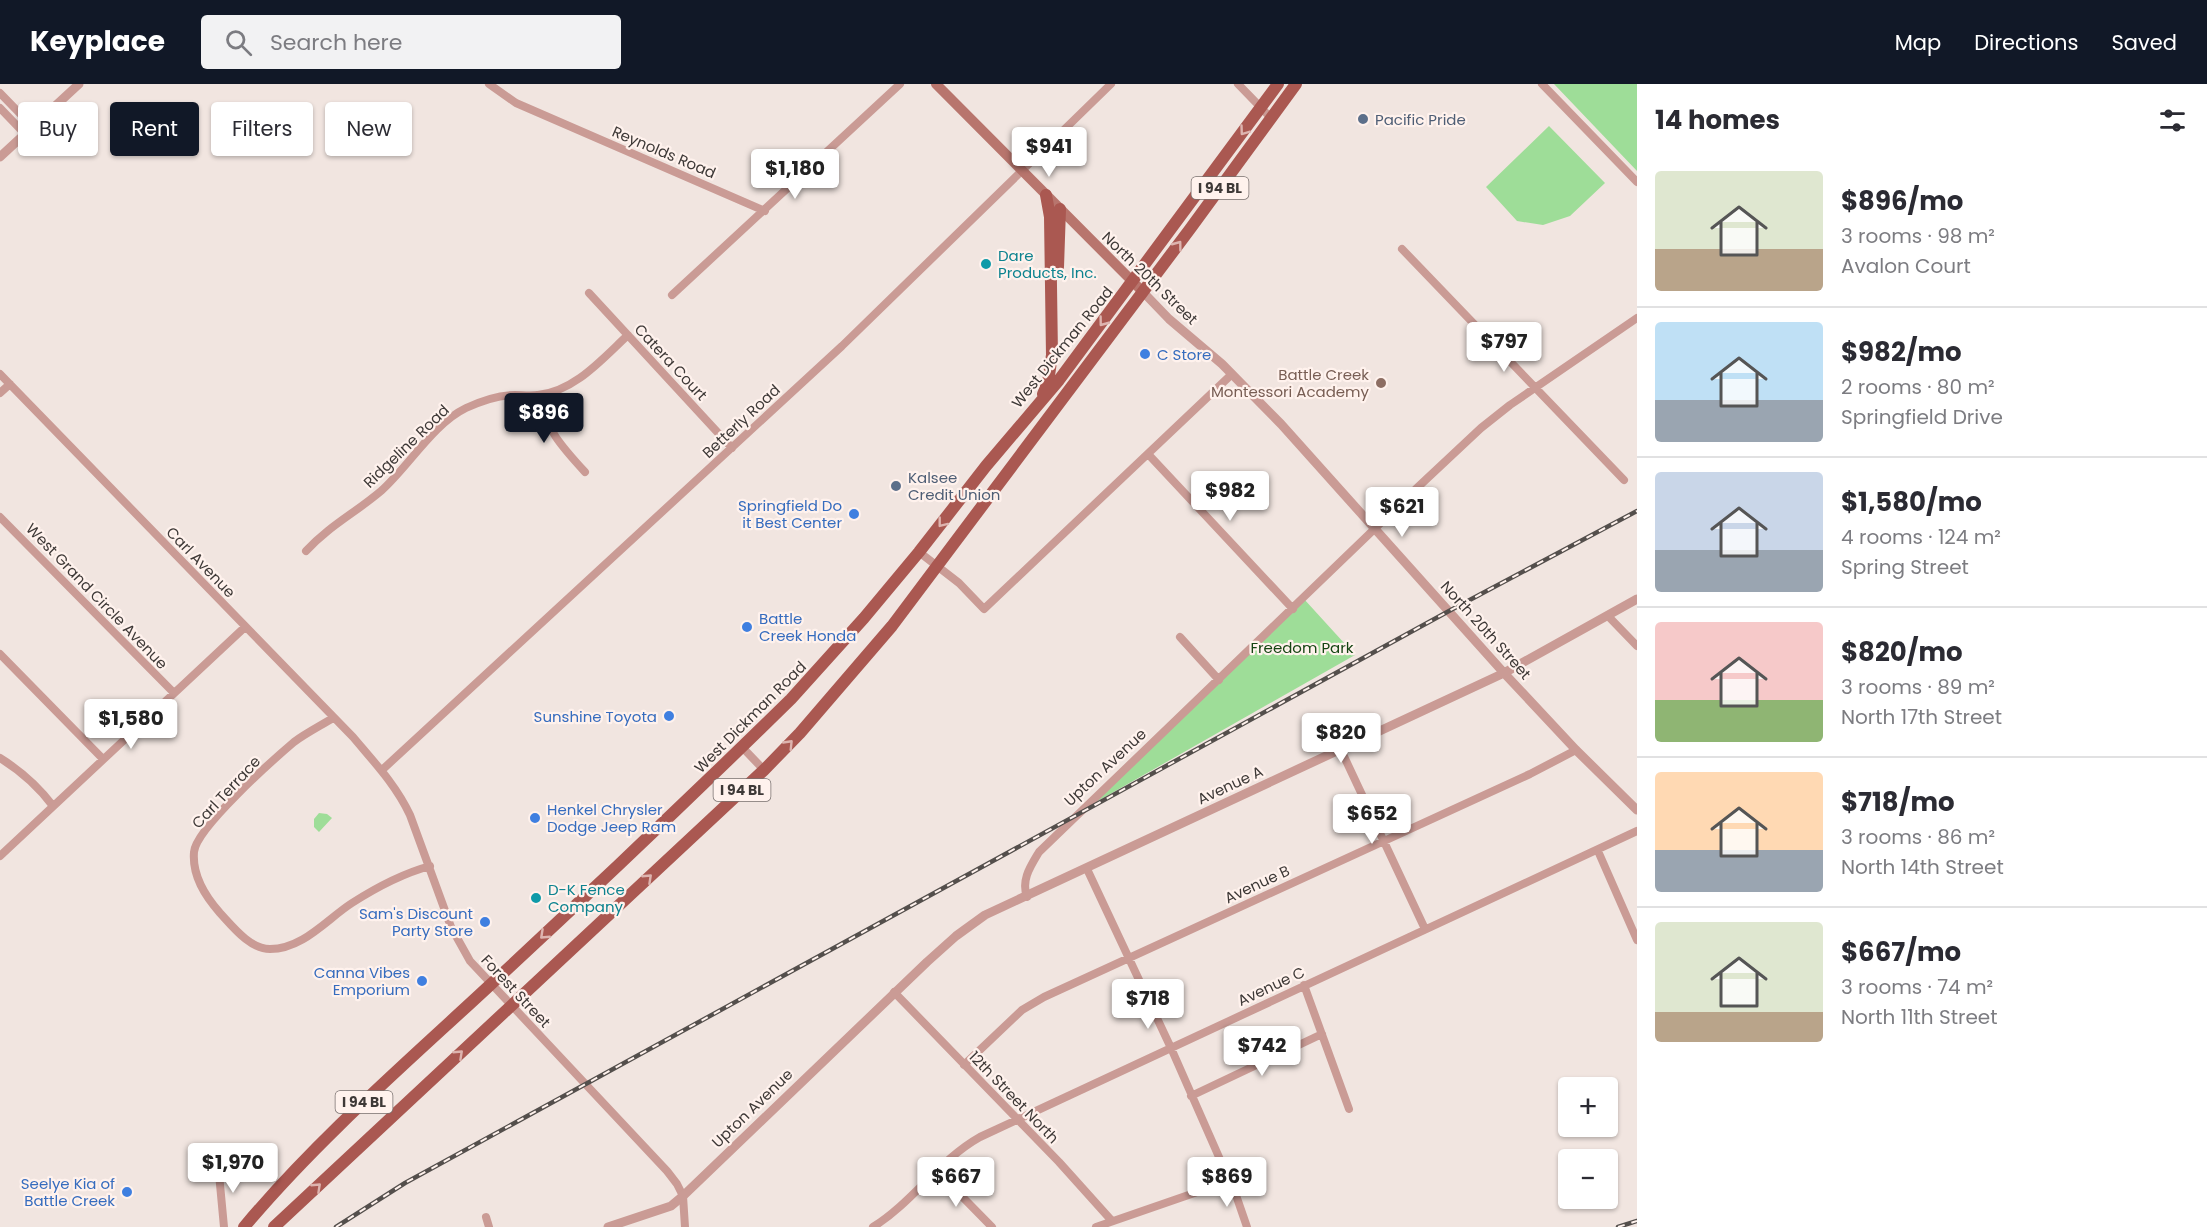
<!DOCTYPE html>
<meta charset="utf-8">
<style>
body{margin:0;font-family:Poppins,sans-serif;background:#f2f2f3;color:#2b2b33;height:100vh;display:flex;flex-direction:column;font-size:22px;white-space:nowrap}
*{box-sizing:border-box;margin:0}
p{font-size:20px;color:#7c7c81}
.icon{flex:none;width:33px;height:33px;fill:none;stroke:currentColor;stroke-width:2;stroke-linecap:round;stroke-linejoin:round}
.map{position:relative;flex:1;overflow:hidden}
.side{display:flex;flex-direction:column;background:#fff;width:570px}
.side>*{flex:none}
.guide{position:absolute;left:18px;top:18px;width:570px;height:54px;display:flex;gap:12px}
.tools{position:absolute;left:1558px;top:993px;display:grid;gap:12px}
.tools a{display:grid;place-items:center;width:60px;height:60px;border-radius:6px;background:#fff;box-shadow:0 2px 4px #0004;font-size:30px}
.price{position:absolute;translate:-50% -51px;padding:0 14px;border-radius:6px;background:#fff;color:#222;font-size:20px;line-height:39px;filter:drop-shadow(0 2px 3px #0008)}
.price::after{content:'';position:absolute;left:50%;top:36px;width:18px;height:14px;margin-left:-9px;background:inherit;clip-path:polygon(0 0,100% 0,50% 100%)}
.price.on{background:#111827;color:#fff}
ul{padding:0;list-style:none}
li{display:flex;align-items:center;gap:18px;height:150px;padding:0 18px}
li+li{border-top:2px solid #e1e1e2}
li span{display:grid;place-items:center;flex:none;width:168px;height:120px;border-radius:6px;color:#555}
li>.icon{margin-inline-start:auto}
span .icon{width:72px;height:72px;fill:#fffc;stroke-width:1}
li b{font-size:26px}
h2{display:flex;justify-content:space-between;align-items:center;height:72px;padding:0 18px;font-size:26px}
.pill{padding:0 21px;border-radius:6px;background:#fff;box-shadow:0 2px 4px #0004;font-size:21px;line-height:54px}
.pill.on{background:#111827;color:#fff}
header{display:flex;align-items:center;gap:36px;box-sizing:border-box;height:84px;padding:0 30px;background:#111827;color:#fff}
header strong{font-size:28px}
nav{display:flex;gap:33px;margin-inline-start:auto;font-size:21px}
.search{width:420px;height:54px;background:#f2f2f3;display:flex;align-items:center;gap:15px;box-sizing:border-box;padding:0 21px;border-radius:6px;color:#7c7c81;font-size:22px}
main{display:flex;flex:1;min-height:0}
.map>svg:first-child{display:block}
.green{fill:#9edd98}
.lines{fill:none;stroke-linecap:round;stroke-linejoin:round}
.minor{stroke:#ca9b95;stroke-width:8}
.tertiary{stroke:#ca9b95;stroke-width:9}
.secondary{stroke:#b8756d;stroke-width:10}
.primary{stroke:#aa5851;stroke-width:12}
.rail-casing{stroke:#544f4c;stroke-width:4.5}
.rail{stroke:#fff2ed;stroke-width:2;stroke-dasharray:7;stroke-linecap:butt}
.oneway{stroke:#ddb4af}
.service-dot{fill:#5c6f8a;stroke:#fff2ed;stroke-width:2}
.culture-dot{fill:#0f9aa8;stroke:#fff2ed;stroke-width:2}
.shop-dot{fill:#3f7fe0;stroke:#fff2ed;stroke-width:2}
.education-dot{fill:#8d6e63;stroke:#fff2ed;stroke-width:2}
.labels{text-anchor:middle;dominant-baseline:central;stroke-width:4.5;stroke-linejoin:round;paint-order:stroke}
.shield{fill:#fff2ed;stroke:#78706e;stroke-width:1.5}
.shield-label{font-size:14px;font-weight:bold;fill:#3e3937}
.service-label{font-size:15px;fill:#4e5e75;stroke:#fff2ed;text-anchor:start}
.street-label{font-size:15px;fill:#3e3937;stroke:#fff2ed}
.culture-label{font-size:15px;fill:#0d838f;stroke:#fff2ed;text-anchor:start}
.shop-label{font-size:15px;fill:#366cbe;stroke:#fff2ed;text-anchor:end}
.education-label{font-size:15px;fill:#785e54;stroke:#fff2ed;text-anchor:end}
.park-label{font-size:15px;fill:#154512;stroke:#fff2ed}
</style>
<header>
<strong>Keyplace</strong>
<div class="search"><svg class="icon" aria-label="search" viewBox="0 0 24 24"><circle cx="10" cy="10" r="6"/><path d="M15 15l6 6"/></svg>Search here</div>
<nav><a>Map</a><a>Directions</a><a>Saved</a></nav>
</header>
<main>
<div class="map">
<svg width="1637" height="1143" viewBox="0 0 1637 1143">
<rect width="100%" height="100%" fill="#f1e5e0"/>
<path class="green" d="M1554 0H1637V87Z
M1549 42 1605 99 1570 132 1543 141 1517 137 1486 103Z
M1304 515 1355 571 1089 722Z
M319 729 327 730 332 734 319 748 314 743V735Z"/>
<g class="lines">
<path class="minor" d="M489 0 516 19 765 127
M1238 0 1271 34
M1542 0 1637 98
M0 9 33 43
M0 24 25 50
M1402 165 1624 396
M589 209 732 364
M672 211 900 0
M0 290 353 653C374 678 396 701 410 731L451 843 470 877 667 1087 677 1100 683 1112 685 1143
M0 309 10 300
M537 311C547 346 561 362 585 388
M1148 370 1293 525
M0 433 174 609
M306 467C329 442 355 429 381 407 409 382 433 340 466 324 481 317 498 311 515 311 522 311 530 312 538 311 575 307 602 275 628 251
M919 468 959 499 984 525 1232 290
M1608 532 1637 562
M1180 553 1219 596
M0 570 103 675
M333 634C320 642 306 649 294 658 274 675 196 744 194 768 192 792 205 812 220 829 233 843 250 865 270 865 303 865 327 835 352 819 377 803 401 790 430 782
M742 663 764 686
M1341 666 1425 845
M0 674C21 687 38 702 53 722
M382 686 842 262 1111 0
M1598 767 1637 856
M0 772 245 543
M1087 785 1171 964 1237 1114 1247 1143
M1027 813C1021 796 1030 783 1039 768L1418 403 1481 344 1510 321 1637 234
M1304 901 1349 1025
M894 908 1059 1078 1112 1137
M964 981 1022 926 1044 913 1530 690 1576 666
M1191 1012 1322 950
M218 1079 224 1143
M937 1087 992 1143
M486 1133 489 1143
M873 1143C913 1118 939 1076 980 1053L1637 747
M1096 1143 1229 1097"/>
<path class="tertiary" d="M0 73 79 0
M1143 208 1169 235 1222 280 1281 340 1504 589 1576 666 1637 726
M608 1143 671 1122 683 1112 927 878 956 852 985 831 1504 589 1637 515"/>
<path class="secondary" d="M936 0 1143 208"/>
<path class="primary" d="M1058 183 1060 125
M1043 310 1048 298 1052 271 1050 133 1046 111
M244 1143C318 1055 405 980 489 902 591 808 692 712 791 615L864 534 919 468 986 382 1059 296 1278 0
M274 1143 764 686 800 649 892 542 1190 145 1296 0"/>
<g class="rail-casing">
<path id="rail" d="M336 1143 405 1099 1449 527 1637 427
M1618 1143 1637 1137"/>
</g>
<use href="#rail" class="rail"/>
</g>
<defs><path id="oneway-chevron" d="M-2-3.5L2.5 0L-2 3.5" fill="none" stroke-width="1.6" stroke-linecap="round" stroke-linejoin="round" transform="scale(1.5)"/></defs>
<g class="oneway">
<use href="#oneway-chevron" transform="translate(1244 47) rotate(126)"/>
<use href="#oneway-chevron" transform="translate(1178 161) rotate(-53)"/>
<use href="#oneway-chevron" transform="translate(1103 238) rotate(127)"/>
<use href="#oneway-chevron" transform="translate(942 439) rotate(128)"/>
<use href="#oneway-chevron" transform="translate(789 660) rotate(-46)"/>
<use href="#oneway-chevron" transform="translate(648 794) rotate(-43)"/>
<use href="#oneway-chevron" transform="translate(544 851) rotate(137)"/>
<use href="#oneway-chevron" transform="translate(459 970) rotate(-43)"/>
<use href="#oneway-chevron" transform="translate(317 1103) rotate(-43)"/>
</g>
<g class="service-dot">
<circle cx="1363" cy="35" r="6"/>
<circle cx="896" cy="402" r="6"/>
</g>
<g class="culture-dot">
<circle cx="986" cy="180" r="6"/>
<circle cx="536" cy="814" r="6"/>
</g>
<g class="shop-dot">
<circle cx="1145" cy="270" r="6"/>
<circle cx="854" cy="430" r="6"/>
<circle cx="747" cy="543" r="6"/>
<circle cx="669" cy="632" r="6"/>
<circle cx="535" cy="734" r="6"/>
<circle cx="485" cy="838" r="6"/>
<circle cx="422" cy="897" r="6"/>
<circle cx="127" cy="1108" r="6"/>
</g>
<circle class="education-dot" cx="1381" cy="299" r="6"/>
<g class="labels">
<g class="shield">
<rect x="1191.5" y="93" width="57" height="22" rx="4.5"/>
<rect x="713.5" y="695" width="57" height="22" rx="4.5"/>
<rect x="335.5" y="1007" width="57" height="22" rx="4.5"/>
</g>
<g class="shield-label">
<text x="1220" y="104">I 94 BL</text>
<text x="742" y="706">I 94 BL</text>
<text x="364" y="1018">I 94 BL</text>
</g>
<g class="service-label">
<text x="1375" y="35">Pacific Pride</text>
<text x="908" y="393">Kalsee<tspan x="908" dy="17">Credit Union</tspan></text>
</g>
<g class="street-label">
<text transform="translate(664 68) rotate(23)">Reynolds Road</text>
<text transform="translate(1150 194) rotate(44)">North 20th Street</text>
<text transform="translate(1062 263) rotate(-51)">West Dickman Road</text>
<text transform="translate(671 278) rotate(47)">Catera Court</text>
<text transform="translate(741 337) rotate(-43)">Betterly Road</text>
<text transform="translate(406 362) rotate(-44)">Ridgeline Road</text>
<text transform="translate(201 478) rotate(46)">Carl Avenue</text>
<text transform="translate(97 512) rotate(46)">West Grand Circle Avenue</text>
<text transform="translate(1486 546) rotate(48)">North 20th Street</text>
<text transform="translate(750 633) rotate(-45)">West Dickman Road</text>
<text transform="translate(1105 683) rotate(-43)">Upton Avenue</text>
<text transform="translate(1230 701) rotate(-25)">Avenue A</text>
<text transform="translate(226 708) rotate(-47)">Carl Terrace</text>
<text transform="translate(1257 800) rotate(-25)">Avenue B</text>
<text transform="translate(1271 902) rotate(-25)">Avenue C</text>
<text transform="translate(516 907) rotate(47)">Forest Street</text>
<text transform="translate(1014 1013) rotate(46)">12th Street North</text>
<text transform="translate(752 1024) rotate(-44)">Upton Avenue</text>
</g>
<g class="culture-label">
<text x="998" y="171">Dare<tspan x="998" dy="17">Products, Inc.</tspan></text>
<text x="548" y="805">D-K Fence<tspan x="548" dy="17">Company</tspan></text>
</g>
<g class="shop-label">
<text x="1157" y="270" text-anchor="start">C Store</text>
<text x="842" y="421">Springfield Do<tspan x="842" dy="17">it Best Center</tspan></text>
<text x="759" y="534" text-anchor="start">Battle<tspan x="759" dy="17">Creek Honda</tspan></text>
<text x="657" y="632">Sunshine Toyota</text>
<text x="547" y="725" text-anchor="start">Henkel Chrysler<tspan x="547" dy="17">Dodge Jeep Ram</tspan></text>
<text x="473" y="829">Sam's Discount<tspan x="473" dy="17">Party Store</tspan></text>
<text x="410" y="888">Canna Vibes<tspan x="410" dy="17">Emporium</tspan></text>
<text x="115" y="1099">Seelye Kia of<tspan x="115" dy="17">Battle Creek</tspan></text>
</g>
<g class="education-label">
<text x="1369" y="290">Battle Creek<tspan x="1369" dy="17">Montessori Academy</tspan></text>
</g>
<g class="park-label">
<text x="1302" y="563">Freedom Park</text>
</g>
</g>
</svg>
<div class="tools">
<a>+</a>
<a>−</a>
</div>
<b class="price" style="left:1049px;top:94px">$941</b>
<b class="price" style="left:795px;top:116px">$1,180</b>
<b class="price" style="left:1504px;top:289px">$797</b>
<b class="price on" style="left:544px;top:360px">$896</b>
<b class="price" style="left:1230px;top:438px">$982</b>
<b class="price" style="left:1402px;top:454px">$621</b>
<b class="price" style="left:131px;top:666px">$1,580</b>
<b class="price" style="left:1341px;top:680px">$820</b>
<b class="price" style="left:1372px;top:761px">$652</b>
<b class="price" style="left:1148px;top:946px">$718</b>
<b class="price" style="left:1262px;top:993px">$742</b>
<b class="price" style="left:233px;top:1110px">$1,970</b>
<b class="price" style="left:956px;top:1124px">$667</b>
<b class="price" style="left:1227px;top:1124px">$869</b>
<div class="guide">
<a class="pill">Buy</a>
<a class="pill on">Rent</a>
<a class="pill">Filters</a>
<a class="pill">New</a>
</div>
</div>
<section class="side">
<h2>14 homes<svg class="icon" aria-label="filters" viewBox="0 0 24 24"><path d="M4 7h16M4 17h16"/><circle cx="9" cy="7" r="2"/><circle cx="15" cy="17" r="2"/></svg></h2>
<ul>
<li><span style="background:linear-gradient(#dfe7d0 65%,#b9a48a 0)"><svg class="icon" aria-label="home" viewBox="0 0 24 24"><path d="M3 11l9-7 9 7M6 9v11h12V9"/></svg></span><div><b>$896/mo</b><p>3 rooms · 98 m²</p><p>Avalon Court</p></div></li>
<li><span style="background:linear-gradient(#bfe0f5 65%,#9aa5b1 0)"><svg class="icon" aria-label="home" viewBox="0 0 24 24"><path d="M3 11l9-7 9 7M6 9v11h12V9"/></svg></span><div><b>$982/mo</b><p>2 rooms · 80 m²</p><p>Springfield Drive</p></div></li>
<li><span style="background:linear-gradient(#c9d6e8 65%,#9aa5b1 0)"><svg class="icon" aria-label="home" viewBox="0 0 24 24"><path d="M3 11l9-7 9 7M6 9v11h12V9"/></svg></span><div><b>$1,580/mo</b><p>4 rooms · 124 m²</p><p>Spring Street</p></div></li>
<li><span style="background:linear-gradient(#f6c9c9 65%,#8fb573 0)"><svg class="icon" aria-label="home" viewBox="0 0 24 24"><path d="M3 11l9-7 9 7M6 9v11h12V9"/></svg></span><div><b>$820/mo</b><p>3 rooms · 89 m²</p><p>North 17th Street</p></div></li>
<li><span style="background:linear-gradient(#ffd9b3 65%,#9aa5b1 0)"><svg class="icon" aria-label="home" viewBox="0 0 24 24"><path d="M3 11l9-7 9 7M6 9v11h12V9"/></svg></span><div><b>$718/mo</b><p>3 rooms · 86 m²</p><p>North 14th Street</p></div></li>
<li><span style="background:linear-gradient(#dfe7d0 75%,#b9a48a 0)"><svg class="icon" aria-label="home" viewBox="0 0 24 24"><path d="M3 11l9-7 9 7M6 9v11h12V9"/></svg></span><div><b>$667/mo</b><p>3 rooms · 74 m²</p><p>North 11th Street</p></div></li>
</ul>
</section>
</main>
